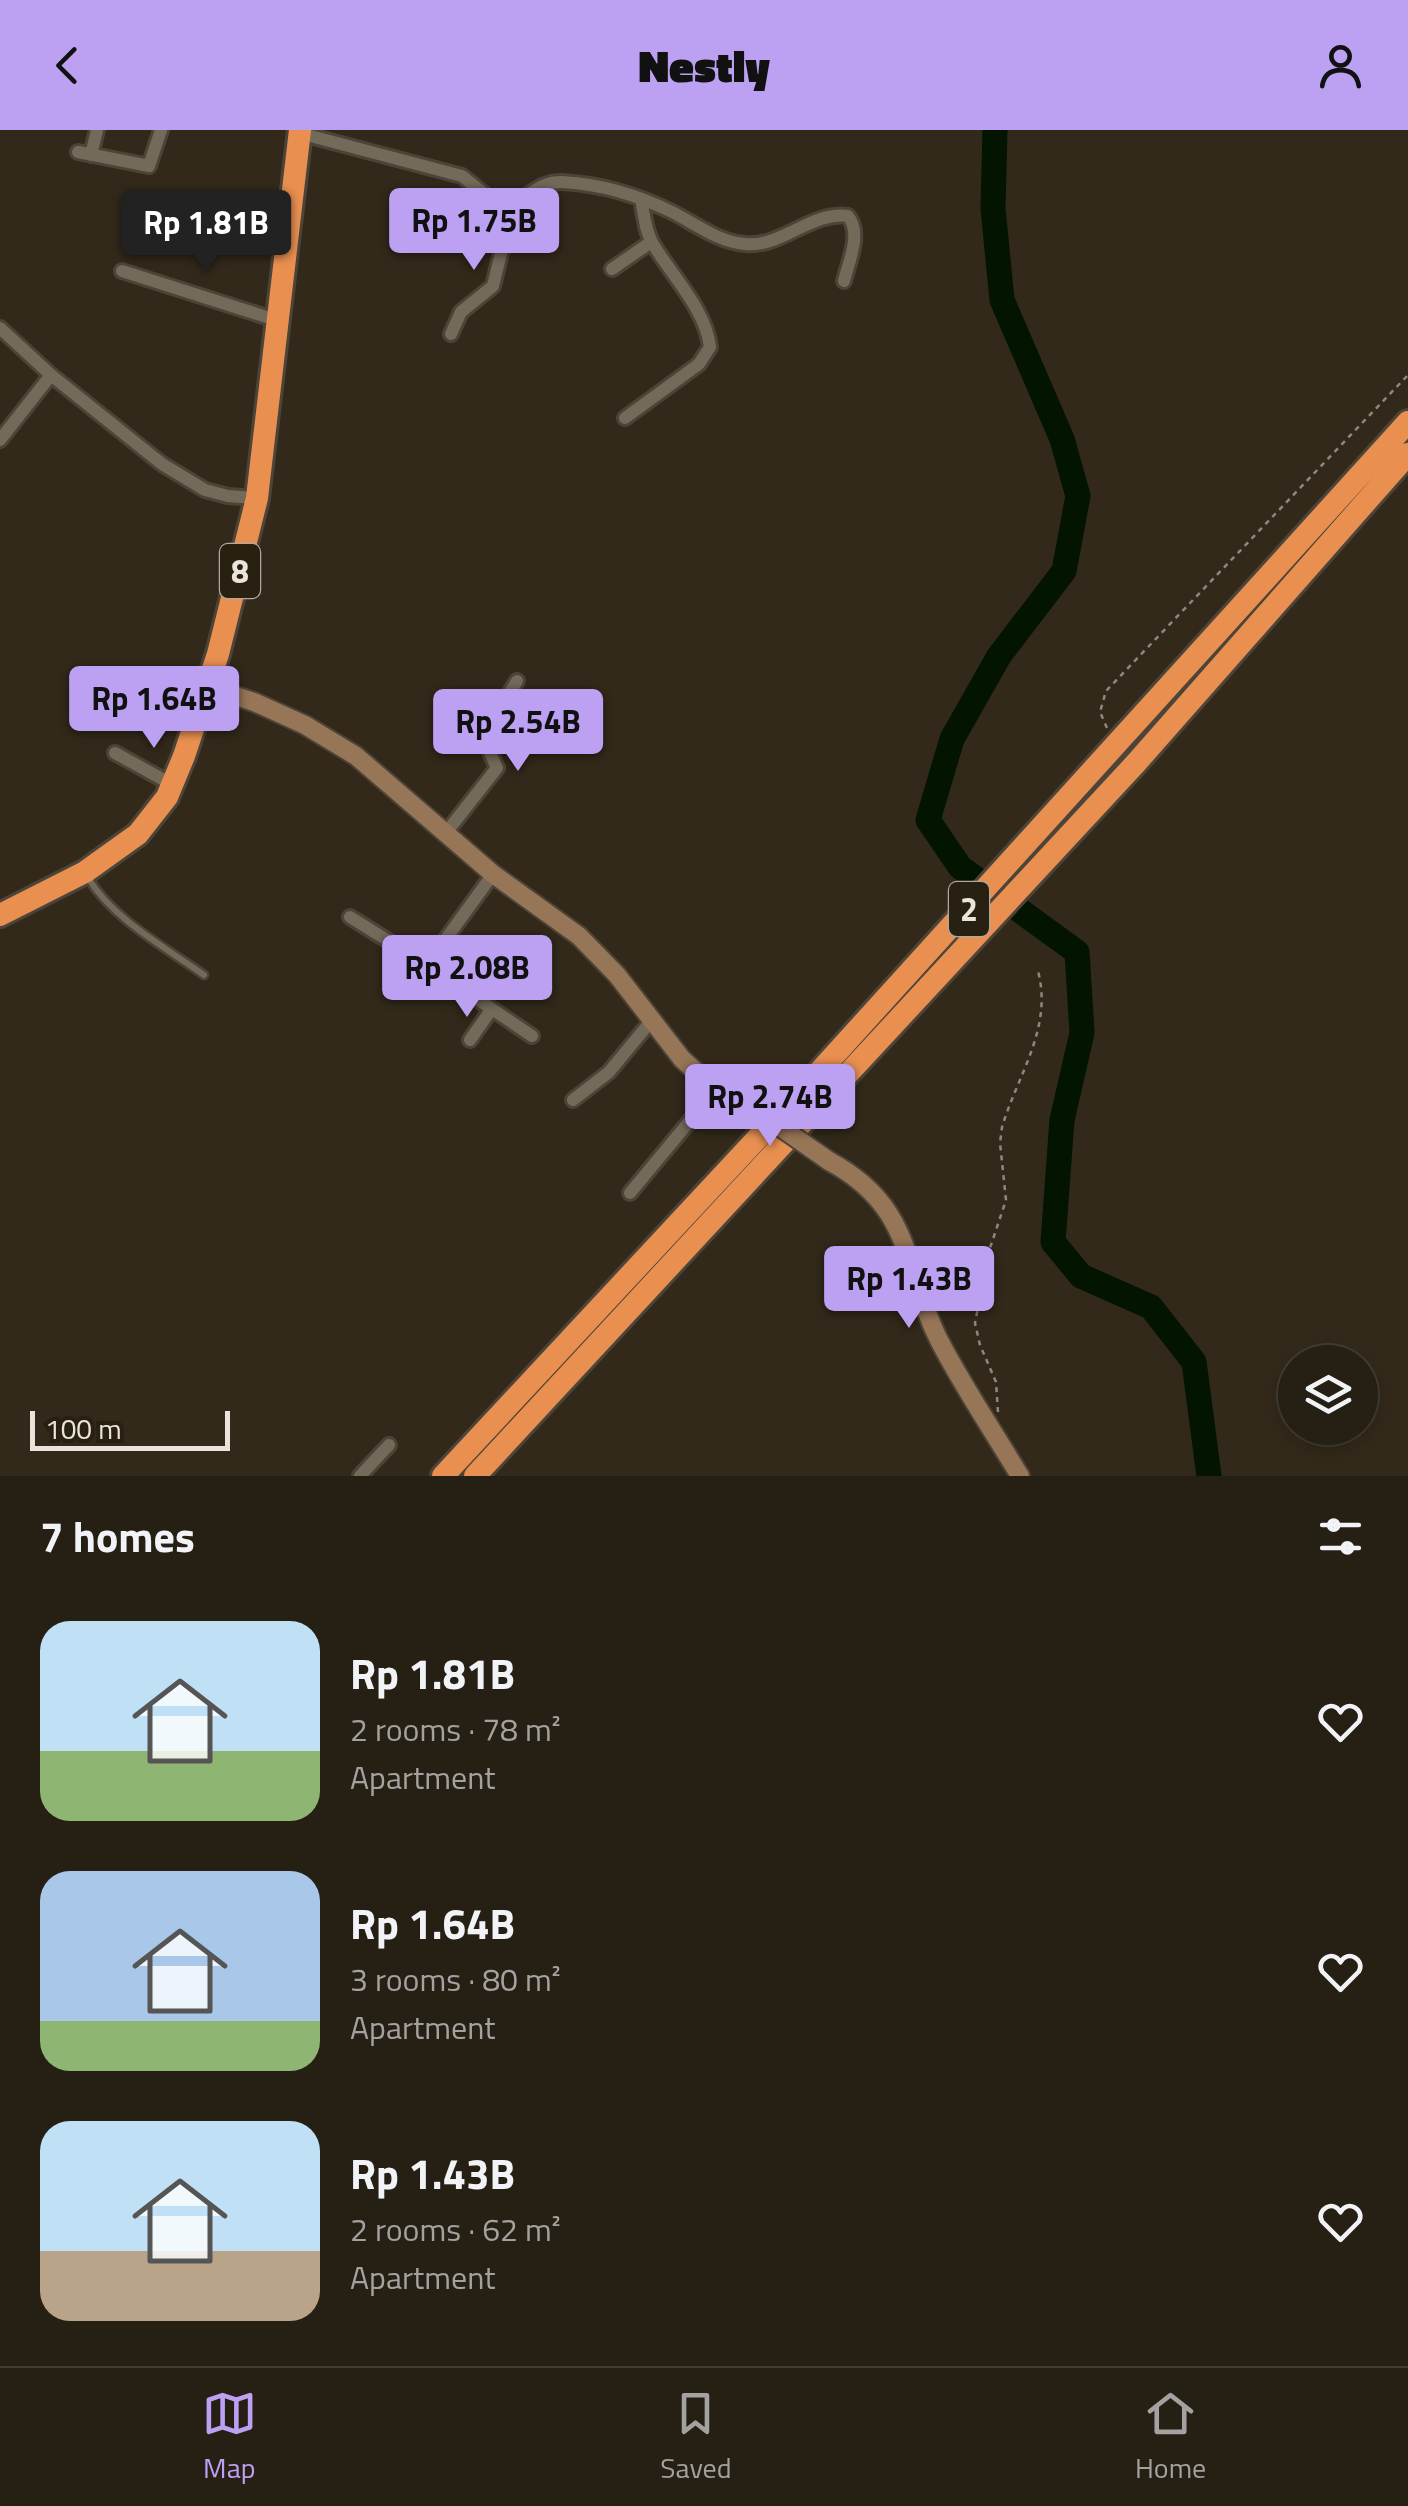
<!DOCTYPE html>
<meta charset="utf-8">
<style>
body{margin:0;font-family:"Titillium Web",sans-serif;background:#2e271d;color:#f1f3f6;height:100vh;display:flex;flex-direction:column;font-size:38px;white-space:nowrap}
*{box-sizing:border-box;margin:0}
p{font-size:32px;color:#a4a2a0}
.icon{flex:none;width:55px;height:55px;fill:none;stroke:currentColor;stroke-width:2;stroke-linecap:round;stroke-linejoin:round}
.map{position:relative;height:1346px;overflow:hidden}
.side{display:flex;flex-direction:column;background:#261f14;flex:1}
.side>*{flex:none}
.buttons{position:absolute;left:1278px;top:1215px;display:grid;gap:20px}
.buttons a{display:grid;place-items:center;width:100px;height:100px;border-radius:50%;background:#261f14;box-shadow:0 5px 15px #0003,0 0 0 2px #423d34;font-size:50px}
.scale{position:absolute;left:30px;bottom:25px;width:200px;box-sizing:border-box;padding-left:10px;border:5px solid #eae4db;border-top:0;font-size:28px;line-height:35px;white-space:nowrap;color:#eae4db;-webkit-text-stroke:8px #282011;paint-order:stroke}
.price{position:absolute;translate:-50% -85px;padding:0 22px;border-radius:10px;background:#bca0f2;color:#111;font-size:32px;line-height:65px;filter:drop-shadow(0 2px 5px #0008)}
.price::after{content:'';position:absolute;left:50%;top:60px;width:30px;height:22px;margin-left:-15px;background:inherit;clip-path:polygon(0 0,100% 0,50% 100%)}
.price.on{background:#222;color:#fff}
ul{padding:0;list-style:none}
li{display:flex;align-items:center;gap:30px;height:250px;padding:0 40px}
li span{display:grid;place-items:center;flex:none;width:280px;height:200px;border-radius:30px;color:#555}
li>.icon{margin-inline-start:auto}
span .icon{width:120px;height:120px;fill:#fffc;stroke-width:1}
li b{font-size:42px}
h2{display:flex;justify-content:space-between;align-items:center;height:120px;padding:0 40px;font-size:42px}
header{display:flex;justify-content:space-between;align-items:center;height:130px;padding:0 40px;background:#bca0f2;color:#111;font-size:45px;font-weight:800}
.tabs{display:flex;justify-content:space-around;align-items:center;height:140px;border-top:2px solid #423d34;background:#261f14;font-size:28px;color:#a4a2a0}
.tabs a{display:grid;justify-items:center;gap:5px}
.tabs .on{color:#bca0f2}
.map>svg:first-child{display:block}
.lines{fill:none;stroke-linecap:round;stroke-linejoin:round}
.river{stroke:#031400;stroke-width:25}
.lane-casing{stroke:#4c4438;stroke-width:11}
.street-casing{stroke:#4c4438;stroke-width:18}
.secondary-casing{stroke:#4c4438;stroke-width:22}
.highway-casing{stroke:#4c4438;stroke-width:28}
.path{stroke:#8f887c;stroke-width:2.5;stroke-dasharray:5 5;stroke-linecap:butt}
.lane{stroke:#746a59;stroke-width:6}
.street{stroke:#746a59;stroke-width:12}
.secondary{stroke:#977557;stroke-width:18}
.highway{stroke:#e99051;stroke-width:22}
.secondary-bridge-casing{stroke:#4c4438;stroke-width:22;stroke-linecap:butt}
.secondary-bridge{stroke:#977557;stroke-width:18}
.labels{text-anchor:middle;dominant-baseline:central;stroke-width:8;stroke-linejoin:round;paint-order:stroke}
.shield{fill:#282011;stroke:#b0a99e;stroke-width:2.5}
.shield-label{font-size:32px;font-weight:bold;fill:#eae4db}
</style>
<header><svg class="icon" aria-label="back" viewBox="0 0 24 24"><path d="M15 5l-7 7 7 7"/></svg>Nestly<svg class="icon" aria-label="person" viewBox="0 0 24 24"><circle cx="12" cy="8" r="4"/><path d="M4 21q1-7 8-7t8 7"/></svg></header>
<div class="map">
<svg width="1408" height="1346" viewBox="0 0 1408 1346">
<rect width="100%" height="100%" fill="#32291a"/>
<g class="lines">
<path class="river" d="M995 0 993 78 1002 170 1062 309 1078 366 1064 441 999 526 952 609 928 690 960 737 1077 822 1082 903 1062 990 1053 1112 1081 1146 1151 1177 1194 1232 1209 1346"/>
<g class="lane-casing">
<path id="lane" d="M88 748C114 790 165 817 204 845"/>
</g>
<g class="street-casing">
<path id="street" d="M299 3 462 46 499 76C524 76 535 51 562 52 601 54 640 66 674 83 697 95 719 112 745 114 781 118 811 81 848 86 862 103 849 131 844 151
M78 22 149 36 161 0
M91 25 97 0
M612 139 651 112
M122 141 276 190
M0 198 51 245 162 334 205 360 228 366 257 368
M451 204 461 182 493 156 501 123 514 96 516 73
M625 288 699 234 710 217C706 180 672 146 653 114 645 101 644 84 641 69
M0 310 51 245
M115 623 173 655
M445 704 497 638 483 607 517 551
M350 787 427 835 493 744
M427 835 532 906
M470 910 491 880
M573 970 609 942 652 890
M630 1063 718 957
M360 1346 389 1315"/>
</g>
<g class="secondary-casing">
<path id="secondary" d="M208 557 254 572 305 595 356 626 493 744 579 806 617 845 682 929 704 949 737 967
M829 1031C916 1078 902 1139 940 1212 964 1258 993 1301 1020 1346"/>
</g>
<g class="highway-casing">
<path id="highway" d="M0 785 85 742 138 704 167 667 184 626 218 524 257 368 300 0
M443 1346 819 942 1408 292
M475 1346 1136 633 1408 324"/>
</g>
<path class="path" d="M1107 598 1100 582 1106 561 1408 245
M998 1282 996 1252 980 1215 975 1193 989 1121 1006 1070 1000 1013 1002 997C1018 944 1053 898 1038 841"/>
<use href="#lane" class="lane"/>
<use href="#street" class="street"/>
<use href="#secondary" class="secondary"/>
<use href="#highway" class="highway"/>
<g class="secondary-bridge-casing">
<path id="secondary-bridge" d="M737 967 829 1031"/>
</g>
<use href="#secondary-bridge" class="secondary-bridge"/>
</g>
<g class="labels">
<g class="shield">
<rect x="220" y="414" width="40" height="54" rx="8"/>
<rect x="949" y="752" width="40" height="54" rx="8"/>
</g>
<g class="shield-label">
<text x="240" y="441">8</text>
<text x="969" y="779">2</text>
</g>
</g>
</svg>
<div class="buttons">
<a><svg class="icon" aria-label="layers" viewBox="0 0 24 24"><path d="M12 4l9 5-9 5-9-5zM3 14l9 5 9-5"/></svg></a>
</div>
<div class="scale">100 m</div>
<b class="price" style="left:474px;top:143px">Rp 1.75B</b>
<b class="price on" style="left:206px;top:145px">Rp 1.81B</b>
<b class="price" style="left:154px;top:621px">Rp 1.64B</b>
<b class="price" style="left:518px;top:644px">Rp 2.54B</b>
<b class="price" style="left:467px;top:890px">Rp 2.08B</b>
<b class="price" style="left:770px;top:1019px">Rp 2.74B</b>
<b class="price" style="left:909px;top:1201px">Rp 1.43B</b>
</div>
<section class="side">
<h2>7 homes<svg class="icon" aria-label="filters" viewBox="0 0 24 24"><path d="M4 7h16M4 17h16"/><circle cx="9" cy="7" r="2"/><circle cx="15" cy="17" r="2"/></svg></h2>
<ul>
<li><span style="background:linear-gradient(#bfe0f5 65%,#8fb573 0)"><svg class="icon" aria-label="home" viewBox="0 0 24 24"><path d="M3 11l9-7 9 7M6 9v11h12V9"/></svg></span><div><b>Rp 1.81B</b><p>2 rooms · 78 m²</p><p>Apartment</p></div><svg class="icon" aria-label="heart" viewBox="0 0 24 24"><path d="M12 20l-8-8c-3-5 5-10 8-4 3-6 11-1 8 4z"/></svg></li>
<li><span style="background:linear-gradient(#a9c7e8 75%,#8fb573 0)"><svg class="icon" aria-label="home" viewBox="0 0 24 24"><path d="M3 11l9-7 9 7M6 9v11h12V9"/></svg></span><div><b>Rp 1.64B</b><p>3 rooms · 80 m²</p><p>Apartment</p></div><svg class="icon" aria-label="heart" viewBox="0 0 24 24"><path d="M12 20l-8-8c-3-5 5-10 8-4 3-6 11-1 8 4z"/></svg></li>
<li><span style="background:linear-gradient(#bfe0f5 65%,#b9a48a 0)"><svg class="icon" aria-label="home" viewBox="0 0 24 24"><path d="M3 11l9-7 9 7M6 9v11h12V9"/></svg></span><div><b>Rp 1.43B</b><p>2 rooms · 62 m²</p><p>Apartment</p></div><svg class="icon" aria-label="heart" viewBox="0 0 24 24"><path d="M12 20l-8-8c-3-5 5-10 8-4 3-6 11-1 8 4z"/></svg></li>
</ul>
</section>
<nav class="tabs">
<a class="on"><svg class="icon" aria-label="map" viewBox="0 0 24 24"><path d="M3 6l6-2 6 2 6-2v14l-6 2-6-2-6 2zM9 4v14M15 6v14"/></svg>Map</a>
<a><svg class="icon" aria-label="saved" viewBox="0 0 24 24"><path d="M7 4h10v16l-5-4-5 4z"/></svg>Saved</a>
<a><svg class="icon" aria-label="home" viewBox="0 0 24 24"><path d="M3 11l9-7 9 7M6 9v11h12V9"/></svg>Home</a>
</nav>
